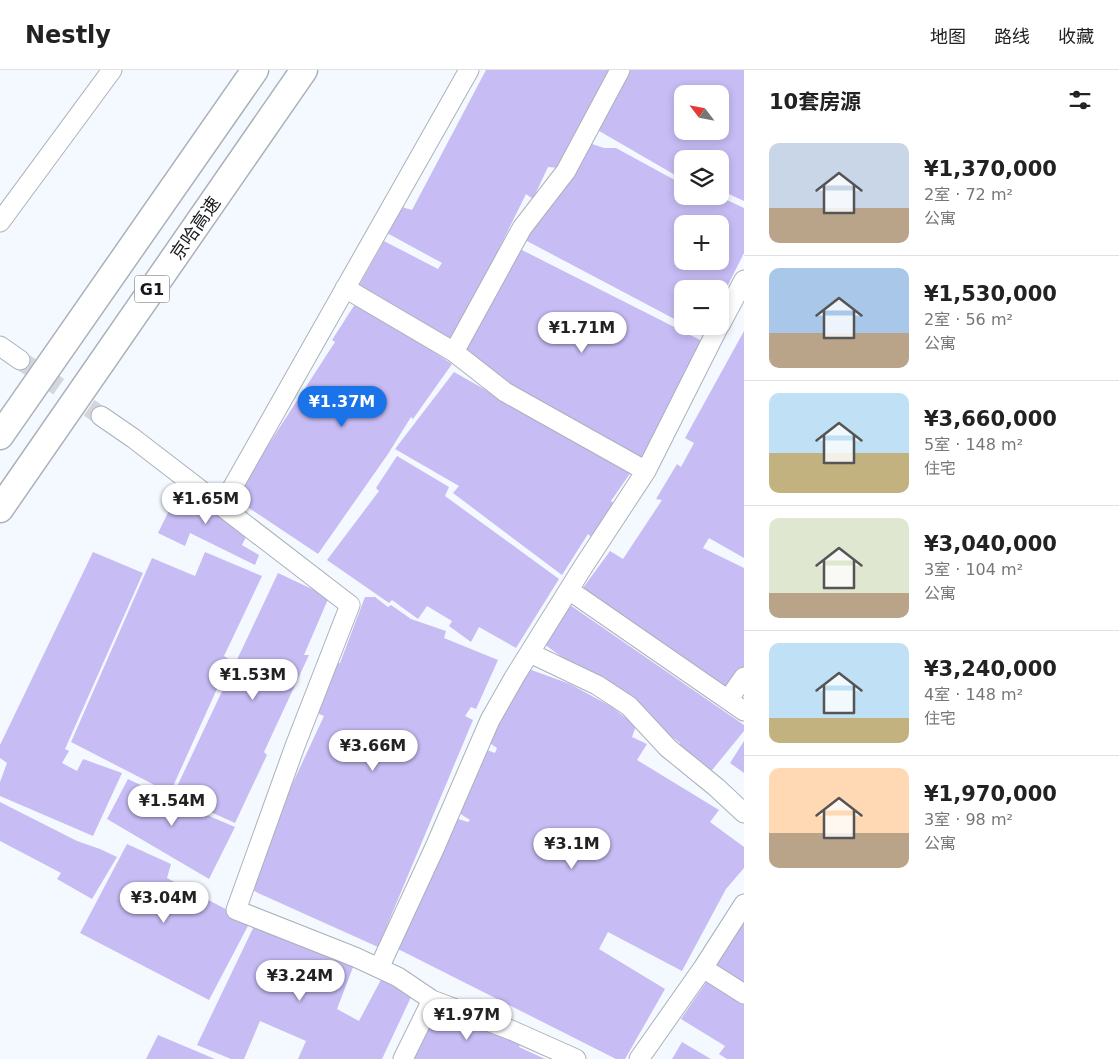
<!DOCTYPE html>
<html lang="zh">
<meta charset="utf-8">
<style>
body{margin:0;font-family:"DejaVu Sans","Noto Sans SC",sans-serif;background:#f6f6f6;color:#222;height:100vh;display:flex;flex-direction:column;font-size:19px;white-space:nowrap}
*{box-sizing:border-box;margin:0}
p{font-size:16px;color:#767676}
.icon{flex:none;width:28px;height:28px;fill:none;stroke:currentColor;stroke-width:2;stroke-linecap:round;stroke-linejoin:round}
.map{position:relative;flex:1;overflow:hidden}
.details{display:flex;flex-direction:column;background:#fff;width:375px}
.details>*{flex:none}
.needle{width:32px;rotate:302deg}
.tools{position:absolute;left:674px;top:15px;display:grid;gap:10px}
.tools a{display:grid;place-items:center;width:55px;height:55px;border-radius:10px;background:#fff;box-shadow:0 2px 8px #0003;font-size:25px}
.price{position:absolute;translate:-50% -42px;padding:0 11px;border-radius:18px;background:#fff;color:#222;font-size:16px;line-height:32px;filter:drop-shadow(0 1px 2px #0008)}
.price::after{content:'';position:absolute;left:50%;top:30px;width:15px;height:11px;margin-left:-8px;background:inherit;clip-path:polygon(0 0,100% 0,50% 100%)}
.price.on{background:#1a73e8;color:#fff}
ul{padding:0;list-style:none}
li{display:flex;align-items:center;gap:15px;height:125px;padding:0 25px}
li+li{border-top:1px solid #e0e0e0}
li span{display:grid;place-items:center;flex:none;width:140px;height:100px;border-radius:10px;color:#555}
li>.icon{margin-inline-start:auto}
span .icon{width:60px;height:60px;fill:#fffc;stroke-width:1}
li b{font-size:21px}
h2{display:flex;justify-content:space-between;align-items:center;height:60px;padding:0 25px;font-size:21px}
header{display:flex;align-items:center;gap:30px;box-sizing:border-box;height:70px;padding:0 25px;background:#fff;border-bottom:1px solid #e0e0e0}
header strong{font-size:24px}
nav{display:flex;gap:28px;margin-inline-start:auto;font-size:18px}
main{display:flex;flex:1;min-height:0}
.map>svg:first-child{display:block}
.building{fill:#c7bcf4;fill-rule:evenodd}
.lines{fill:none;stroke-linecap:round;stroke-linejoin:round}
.minor-tunnel{stroke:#d3d7dd;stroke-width:19;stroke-dasharray:19 9;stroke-linecap:butt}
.minor-casing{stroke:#aab1ba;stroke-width:21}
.highway-casing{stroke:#aab1ba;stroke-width:29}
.minor{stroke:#fff;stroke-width:19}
.highway{stroke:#fff;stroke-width:26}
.labels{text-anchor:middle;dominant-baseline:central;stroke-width:4;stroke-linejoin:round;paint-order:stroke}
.shield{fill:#fff;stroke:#5c5d5f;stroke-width:1}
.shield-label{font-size:16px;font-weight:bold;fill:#16181b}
.street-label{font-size:18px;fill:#16181b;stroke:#fff}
</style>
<header>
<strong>Nestly</strong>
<nav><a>地图</a><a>路线</a><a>收藏</a></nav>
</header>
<main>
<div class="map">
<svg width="744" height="989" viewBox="0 0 744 989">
<rect width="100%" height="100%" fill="#f4f9ff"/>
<path class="building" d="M486 0H612L559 98 548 97 533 129 526 124 451 276 356 221 384 171 438 199 442 193 387 163 402 137 412 140Z
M627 0H744V131L720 120V89H682V109L594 58ZM682 24H720V61H682Z
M589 73 604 78H616L682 114V126H718L744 138V183L720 231V219H682V253L525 170ZM682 154H720V191H682Z
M518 178 704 272 639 393 507 320 464 281Z
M357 231 452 294 413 349 411 347 388 384 318 484 234 428 335 272 332 270Z
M688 256H707L703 264Z
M744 261V488L709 468 703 478 744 498V600L727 626 580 522 610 481 623 489 662 430 656 429 677 394 681 397 694 373 685 368Z
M454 302 631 402 611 431 615 434 592 468 588 464 562 505 453 423 459 416 395 379Z
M397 386 449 417 445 426 559 509 516 578 479 557 471 572 449 556 452 551 427 536 418 549 392 530 389 533 327 490 379 421 376 418Z
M180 418 209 429 250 459 242 475 259 485 255 495 190 463 185 476 158 463Z
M93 482 143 503 65 679 69 681 62 693 77 701 83 689 122 703 93 766 0 726V712L7 693 0 688V675Z
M205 482 262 506 224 586 230 590 170 723 71 672 152 488 195 506Z
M278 503 329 527 304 585H309L264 682 267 685 235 753 173 725Z
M365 527H375L388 537 391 535 411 549 446 561 444 568 498 590 476 639 471 637 465 646 473 650 378 877 258 823 250 818 282 736 324 646 314 642 332 594 340 593Z
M570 535 744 655V661L708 705 676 680 680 673 544 574Z
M526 598 570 614 612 637 636 656 632 667 647 674 637 690 719 740 710 752 744 777V798L726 819 682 901 608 862 599 879 665 919 625 989H616L398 879 458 749 468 752 470 750 459 743 487 680 495 683 497 678 488 672Z
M744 671V703L730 693Z
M128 709 172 730 235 757 209 809 107 749Z
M0 732 77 771 100 779 117 787 92 829 57 809 61 803 0 771Z
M127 774 171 794 167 808 250 852 209 930 80 863Z
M256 852 355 892 337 939 359 951 384 904 412 925 382 989H298L306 971 260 951 244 989H231L197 975Z
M744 852V920L712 900Z
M709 908 744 931V989H727L719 984 725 976 681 949Z
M443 940 483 952 494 965 500 957 522 968 519 977 545 989H411L429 944 442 947Z
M158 965 215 989H146Z
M682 972 711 989H672Z"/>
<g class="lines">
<path class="minor-tunnel" d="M20 290 101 346"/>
<g class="minor-casing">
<path id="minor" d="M0 152 112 0
M345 218 454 282 505 322 646 401
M720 255 744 210
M0 276 20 290
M454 282 522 158 566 101 620 0
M101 346 133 368 350 535 295 676 236 840 355 887 398 907 432 930 511 960 576 989
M222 436 469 0
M569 520 744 641
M530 583 597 615 629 636 668 678 716 717 744 743
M728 630 744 607
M379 898 435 777 490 650 515 606 583 497 646 401 719 256
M703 898 744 924
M403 989 432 930
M639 989 703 898 744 834"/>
</g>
<g class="highway-casing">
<path id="highway" d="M0 366 255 0
M0 439 304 0"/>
</g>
<use href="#minor" class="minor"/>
<use href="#highway" class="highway"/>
</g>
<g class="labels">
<rect class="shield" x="134.5" y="205.5" width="35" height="27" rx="4"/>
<g class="shield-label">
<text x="152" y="219">G1</text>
</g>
<g class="street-label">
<text transform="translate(195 158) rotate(-55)">京哈高速</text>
</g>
</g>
</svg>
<div class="tools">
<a><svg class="needle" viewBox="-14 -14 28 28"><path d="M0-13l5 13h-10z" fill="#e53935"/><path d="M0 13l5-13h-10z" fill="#767676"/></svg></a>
<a><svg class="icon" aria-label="layers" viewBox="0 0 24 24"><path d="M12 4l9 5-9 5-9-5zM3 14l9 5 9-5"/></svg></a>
<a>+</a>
<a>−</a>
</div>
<b class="price" style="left:582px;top:284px">¥1.71M</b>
<b class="price on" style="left:342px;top:358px">¥1.37M</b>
<b class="price" style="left:206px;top:455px">¥1.65M</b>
<b class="price" style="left:253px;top:631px">¥1.53M</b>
<b class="price" style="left:373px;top:702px">¥3.66M</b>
<b class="price" style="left:172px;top:757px">¥1.54M</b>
<b class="price" style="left:572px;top:800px">¥3.1M</b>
<b class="price" style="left:164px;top:854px">¥3.04M</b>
<b class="price" style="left:300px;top:932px">¥3.24M</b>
<b class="price" style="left:467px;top:971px">¥1.97M</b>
</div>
<section class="details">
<h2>10套房源<svg class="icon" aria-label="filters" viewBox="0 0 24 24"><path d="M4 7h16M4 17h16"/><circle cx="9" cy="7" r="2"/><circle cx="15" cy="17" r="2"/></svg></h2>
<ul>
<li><span style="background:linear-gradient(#c9d6e8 65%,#b9a48a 0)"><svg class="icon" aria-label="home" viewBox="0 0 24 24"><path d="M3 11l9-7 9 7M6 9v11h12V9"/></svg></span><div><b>¥1,370,000</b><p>2室 · 72 m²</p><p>公寓</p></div></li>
<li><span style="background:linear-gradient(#a9c7e8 65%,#b9a48a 0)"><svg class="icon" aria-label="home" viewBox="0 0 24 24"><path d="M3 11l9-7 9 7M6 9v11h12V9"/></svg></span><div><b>¥1,530,000</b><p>2室 · 56 m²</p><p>公寓</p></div></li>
<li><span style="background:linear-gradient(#bfe0f5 60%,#c2b280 0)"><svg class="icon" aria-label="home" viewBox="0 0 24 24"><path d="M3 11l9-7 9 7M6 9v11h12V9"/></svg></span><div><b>¥3,660,000</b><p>5室 · 148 m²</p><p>住宅</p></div></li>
<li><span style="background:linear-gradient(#dfe7d0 75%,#b9a48a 0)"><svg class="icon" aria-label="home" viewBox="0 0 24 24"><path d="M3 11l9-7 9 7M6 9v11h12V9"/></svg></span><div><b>¥3,040,000</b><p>3室 · 104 m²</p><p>公寓</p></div></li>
<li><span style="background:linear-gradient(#bfe0f5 75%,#c2b280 0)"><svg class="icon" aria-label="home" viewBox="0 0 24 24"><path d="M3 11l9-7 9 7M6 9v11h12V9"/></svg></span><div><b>¥3,240,000</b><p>4室 · 148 m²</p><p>住宅</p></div></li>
<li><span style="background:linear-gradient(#ffd9b3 65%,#b9a48a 0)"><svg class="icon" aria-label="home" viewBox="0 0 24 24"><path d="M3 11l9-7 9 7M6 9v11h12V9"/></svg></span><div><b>¥1,970,000</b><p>3室 · 98 m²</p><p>公寓</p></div></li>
</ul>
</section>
</main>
